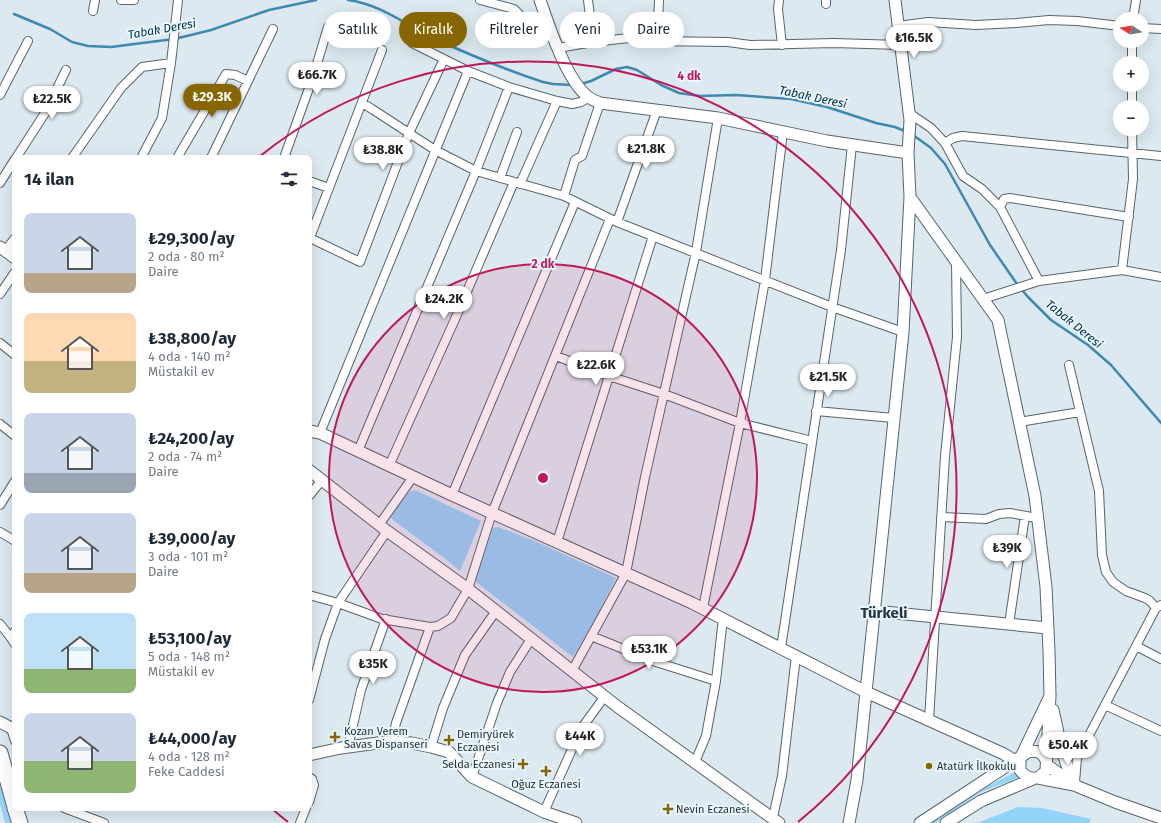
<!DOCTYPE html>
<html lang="tr">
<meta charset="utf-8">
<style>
body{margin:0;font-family:"Fira Sans",sans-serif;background:#f6f6f7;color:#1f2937;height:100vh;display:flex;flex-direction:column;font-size:15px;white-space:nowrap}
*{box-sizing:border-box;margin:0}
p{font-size:13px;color:#747a83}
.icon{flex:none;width:22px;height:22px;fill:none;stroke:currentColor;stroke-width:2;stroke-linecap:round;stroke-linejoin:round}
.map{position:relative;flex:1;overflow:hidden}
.drawer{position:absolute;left:12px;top:155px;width:300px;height:656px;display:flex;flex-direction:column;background:#fff;border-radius:8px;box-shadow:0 4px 16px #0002}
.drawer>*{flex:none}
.guide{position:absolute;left:324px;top:12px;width:380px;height:36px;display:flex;gap:8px}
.needle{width:26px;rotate:281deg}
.buttons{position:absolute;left:1113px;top:12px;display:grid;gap:8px}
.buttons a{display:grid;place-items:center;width:36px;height:36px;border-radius:50%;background:#fff;box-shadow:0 4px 16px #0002;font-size:20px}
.price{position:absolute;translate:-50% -34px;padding:0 9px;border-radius:14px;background:#fff;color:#222;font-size:13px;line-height:26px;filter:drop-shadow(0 1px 2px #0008)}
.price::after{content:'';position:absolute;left:50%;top:24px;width:12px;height:9px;margin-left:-6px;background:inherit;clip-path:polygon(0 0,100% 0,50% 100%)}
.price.on{background:#876600;color:#fff}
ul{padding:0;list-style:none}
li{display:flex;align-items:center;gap:12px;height:100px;padding:0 12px}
li span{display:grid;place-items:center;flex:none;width:112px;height:80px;border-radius:8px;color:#555}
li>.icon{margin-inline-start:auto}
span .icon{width:48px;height:48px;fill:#fffc;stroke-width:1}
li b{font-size:17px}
h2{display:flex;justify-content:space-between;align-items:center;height:48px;padding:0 12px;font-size:17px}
.pill{padding:0 14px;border-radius:18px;background:#fff;box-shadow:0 4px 16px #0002;font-size:14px;line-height:36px}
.pill.on{background:#876600;color:#fff}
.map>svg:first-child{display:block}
.green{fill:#94d3f8}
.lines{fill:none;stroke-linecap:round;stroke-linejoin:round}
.stream{stroke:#3e89b1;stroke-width:2.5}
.street-casing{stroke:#59646b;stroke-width:10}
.secondary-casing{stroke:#59646b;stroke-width:13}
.highway-casing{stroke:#59646b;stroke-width:17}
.street{stroke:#fff;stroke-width:8}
.secondary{stroke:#fff;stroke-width:11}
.highway{stroke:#fff;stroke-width:15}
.ring{fill:none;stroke:#c2185b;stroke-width:2}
.poi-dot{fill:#876600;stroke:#e9f6ff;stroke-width:1.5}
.labels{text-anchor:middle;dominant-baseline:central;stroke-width:4;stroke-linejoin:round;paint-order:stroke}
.poi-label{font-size:11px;fill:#2b3034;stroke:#e9f6ff;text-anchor:start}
.water-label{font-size:12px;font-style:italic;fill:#002f45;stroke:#e9f6ff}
.district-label{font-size:15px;font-weight:bold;fill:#2a343b;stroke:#e9f6ff}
.centre{fill:#c2185b;stroke:#e9f6ff;stroke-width:2}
.ring-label{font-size:12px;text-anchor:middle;font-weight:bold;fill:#c2185b;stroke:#e9f6ff;stroke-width:4;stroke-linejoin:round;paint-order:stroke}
</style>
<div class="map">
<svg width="1161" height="823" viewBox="0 0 1161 823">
<rect width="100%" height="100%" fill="#dce9f1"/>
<path class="green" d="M415 490 481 521 460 571 447 560 393 520 390 516 409 492Z
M498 527 537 542 616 578 587 636 573 657 475 581 493 528Z
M1017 771 1018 778 981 792 936 823H927L979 791Z
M0 781 11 823H5L0 804Z
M1018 807 1042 808 1091 819 1089 823H977Z"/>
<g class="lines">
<path class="stream" d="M348 0C380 4 406 25 435 39 470 55 507 70 543 82L553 84 572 85
M14 14 50 29 72 42 88 46 111 47 174 39 191 35 211 30 269 10 316 0
M581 84 591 81 616 69 627 67 637 70 661 85 679 93 700 96 736 95 791 99 827 107 876 123 895 127 907 132
M913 135 931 148 945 164 990 245 1017 284 1028 297 1051 320 1088 345 1111 365 1161 423"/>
<g class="street-casing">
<path id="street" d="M121 0H134
M480 0 514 9 531 26 550 30
M588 0 593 42
M659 0 658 22 660 41
M779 0 778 9 782 45
M826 4V0
M93 11 95 0
M1133 19 1136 0
M898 26 928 22 976 25 1016 23 1049 20 1077 21 1120 26
M1142 28 1161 29
M412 43 468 71 509 87 557 101 572 104 581 102 588 98
M558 48 593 42 629 38 647 41 728 42 750 45 834 43 900 45
M1132 63V41
M0 95 28 41
M362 103 372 109 435 150 476 171 564 196 617 222 832 307 903 332
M1132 107V85
M909 113 931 128 945 143 963 176 982 189 1000 207 1039 281
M945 143 953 138 962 136 1161 156
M16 158 45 113 66 70
M72 158 121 88 142 67 171 63
M141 158 162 118 171 63 178 0
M177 158 226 74 235 75 248 81
M211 158 273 29
M284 158 313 77 328 27
M500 178 517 132
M309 181 329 188
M0 183 15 159
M520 184 557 101
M564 196 575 160 582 156 600 103
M1000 207 1004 199 1010 198 1129 217
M617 222 657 110
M310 238 360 262 409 133 444 59
M309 240 382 50
M5 251 15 238
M1122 270 1133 179 1132 129
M0 294 15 272
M983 299 1039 281 1122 270 1161 277
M0 343 15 355
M556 356 609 376 664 394 740 423 812 441
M1069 365 1099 491 1102 555 1106 572 1113 582 1126 591 1145 598 1150 601 1156 608
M816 411 894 418
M1019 422 1080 412
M0 424 15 436
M320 433 468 71
M358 451 476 171 509 87
M389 466 456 317 514 182
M452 495 575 202
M309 496 322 480
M0 505 15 481
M941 517 986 519 999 514 1010 513 1037 518
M379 525 413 477
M0 532 15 541
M557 542 653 236
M309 595 338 603 382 619 430 627 438 626 451 618 468 589 492 513 610 219
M703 608 740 423 765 280 783 132
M0 624 11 638
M1009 624 1025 516
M15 631 11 638 15 644
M591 636 656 662 716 681
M1136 646 1161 659
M781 648 841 250 852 145
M572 671 626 573 645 477 696 252 718 118
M309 700 325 639 338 603 387 531
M1105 705 1161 731
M929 720 945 456 957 337 956 261
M11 728 15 741
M392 742 396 723 430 627
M348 747 361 690 386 619
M431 747 443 708 465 655 496 611
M695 762 706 736 716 681 723 618
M309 777 312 779 314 785 309 802
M472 777 497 703 510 672 531 639
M1075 782 1077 758 1156 608 1161 605
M64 808 104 823
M544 812 581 729 605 696
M773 817 782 776 796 656
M300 823 306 808"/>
</g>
<g class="secondary-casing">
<path id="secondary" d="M540 0C549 26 566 79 587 96 590 99 596 101 600 103L718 118 827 141 908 153
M910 197 998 320 1035 496 1046 587 1049 651 1050 696 1046 770C1039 781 1028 781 1020 770V759L1050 696
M0 247 15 258
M309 431 320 433 452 495 692 603 866 692 1004 754 1015 761
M309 470 387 531 468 589 618 707 779 823
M874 611 1048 628
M1053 710 1062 751 1074 785
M0 722 15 730
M309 755 341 748 385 742 412 743 431 747 449 752 472 777 544 812 576 823
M1047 765 1071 782
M1038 778 1074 785 1115 802 1161 818
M849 823 857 780 903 332 910 197 908 153 910 120 895 0
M920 823 1028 752C1037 750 1042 752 1046 760
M946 823 981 801 1033 779"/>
</g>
<g class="highway-casing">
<path id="highway" d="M0 753 15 807
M15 808 20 823"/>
</g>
<use href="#street" class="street"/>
<use href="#secondary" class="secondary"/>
<use href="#highway" class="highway"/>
</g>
<circle cx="543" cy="478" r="214" fill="#c2185b" fill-opacity=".12"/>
<g class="ring">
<circle cx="543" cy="478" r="214"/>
<path d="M288 822A428 428 0 0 1 271 808M259 157A428 428 0 1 1 798 822"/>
</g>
<g class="poi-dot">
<path d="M333 731h4v4h4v4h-4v4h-4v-4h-4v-4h4z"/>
<path d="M447 734h4v4h4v4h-4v4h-4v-4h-4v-4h4z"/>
<path d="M521 758h4v4h4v4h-4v4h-4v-4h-4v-4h4z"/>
<circle cx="929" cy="766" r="4"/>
<path d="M544 765h4v4h4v4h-4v4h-4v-4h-4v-4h4z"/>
<path d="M666 803h4v4h4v4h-4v4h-4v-4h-4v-4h4z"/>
</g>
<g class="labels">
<g class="poi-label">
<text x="344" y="731">Kozan Verem<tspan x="344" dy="13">Savas Dispanseri</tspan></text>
<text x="457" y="734">Demiryürek<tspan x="457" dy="13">Eczanesi</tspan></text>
<text x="515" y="764" text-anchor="end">Selda Eczanesi</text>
<text x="937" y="766">Atatürk İlkokulu</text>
<text x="546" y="784" text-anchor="middle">Oğuz Eczanesi</text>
<text x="676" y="809">Nevin Eczanesi</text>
</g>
<g class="water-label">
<text transform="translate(162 29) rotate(-10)">Tabak Deresi</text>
<text transform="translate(813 97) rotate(12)">Tabak Deresi</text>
<text transform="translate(1074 324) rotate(39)">Tabak Deresi</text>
</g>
<g class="district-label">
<text x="884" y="613">Türkeli</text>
</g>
</g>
<circle cx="543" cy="478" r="6" class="centre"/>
<g class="ring-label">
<text x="689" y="80">4 dk</text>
<text x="543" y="268">2 dk</text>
</g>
</svg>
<div class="buttons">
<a><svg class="needle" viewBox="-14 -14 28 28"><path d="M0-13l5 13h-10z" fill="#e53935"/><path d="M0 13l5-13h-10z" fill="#747a83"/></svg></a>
<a>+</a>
<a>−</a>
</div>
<b class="price" style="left:914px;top:59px">₺16.5K</b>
<b class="price" style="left:317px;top:96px">₺66.7K</b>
<b class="price on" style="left:212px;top:118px">₺29.3K</b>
<b class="price" style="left:52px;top:120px">₺22.5K</b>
<b class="price" style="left:646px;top:170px">₺21.8K</b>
<b class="price" style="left:383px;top:171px">₺38.8K</b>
<b class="price" style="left:444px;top:320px">₺24.2K</b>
<b class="price" style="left:596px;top:386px">₺22.6K</b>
<b class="price" style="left:828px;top:398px">₺21.5K</b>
<b class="price" style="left:1007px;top:569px">₺39K</b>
<b class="price" style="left:649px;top:670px">₺53.1K</b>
<b class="price" style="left:373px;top:685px">₺35K</b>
<b class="price" style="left:580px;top:757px">₺44K</b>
<b class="price" style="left:1068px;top:766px">₺50.4K</b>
<div class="guide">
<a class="pill">Satılık</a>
<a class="pill on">Kiralık</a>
<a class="pill">Filtreler</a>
<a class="pill">Yeni</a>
<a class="pill">Daire</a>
</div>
<section class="drawer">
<h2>14 ilan<svg class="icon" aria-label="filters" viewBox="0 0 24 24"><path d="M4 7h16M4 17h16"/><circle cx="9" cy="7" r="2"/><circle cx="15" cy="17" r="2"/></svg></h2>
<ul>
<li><span style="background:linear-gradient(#c9d6e8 75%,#b9a48a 0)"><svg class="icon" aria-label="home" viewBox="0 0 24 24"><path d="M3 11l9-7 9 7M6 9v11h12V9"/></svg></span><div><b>₺29,300/ay</b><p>2 oda · 80 m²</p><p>Daire</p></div></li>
<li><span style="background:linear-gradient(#ffd9b3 60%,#c2b280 0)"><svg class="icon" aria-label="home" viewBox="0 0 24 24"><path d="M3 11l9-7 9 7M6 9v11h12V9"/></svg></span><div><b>₺38,800/ay</b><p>4 oda · 140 m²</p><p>Müstakil ev</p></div></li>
<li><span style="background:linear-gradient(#c9d6e8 75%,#9aa5b1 0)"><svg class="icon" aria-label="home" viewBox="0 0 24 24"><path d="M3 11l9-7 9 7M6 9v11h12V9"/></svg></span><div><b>₺24,200/ay</b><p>2 oda · 74 m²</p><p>Daire</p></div></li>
<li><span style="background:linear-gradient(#c9d6e8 75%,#b9a48a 0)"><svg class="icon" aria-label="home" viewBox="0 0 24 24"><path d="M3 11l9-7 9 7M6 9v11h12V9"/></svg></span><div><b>₺39,000/ay</b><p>3 oda · 101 m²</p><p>Daire</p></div></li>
<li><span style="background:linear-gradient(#bfe0f5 70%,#8fb573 0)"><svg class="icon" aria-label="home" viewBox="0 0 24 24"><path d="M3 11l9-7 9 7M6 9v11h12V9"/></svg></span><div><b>₺53,100/ay</b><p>5 oda · 148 m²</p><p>Müstakil ev</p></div></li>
<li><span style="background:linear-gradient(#c9d6e8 60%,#8fb573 0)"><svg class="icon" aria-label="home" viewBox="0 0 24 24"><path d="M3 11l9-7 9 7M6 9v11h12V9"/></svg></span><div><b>₺44,000/ay</b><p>4 oda · 128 m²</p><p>Feke Caddesi</p></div></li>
</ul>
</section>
</div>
